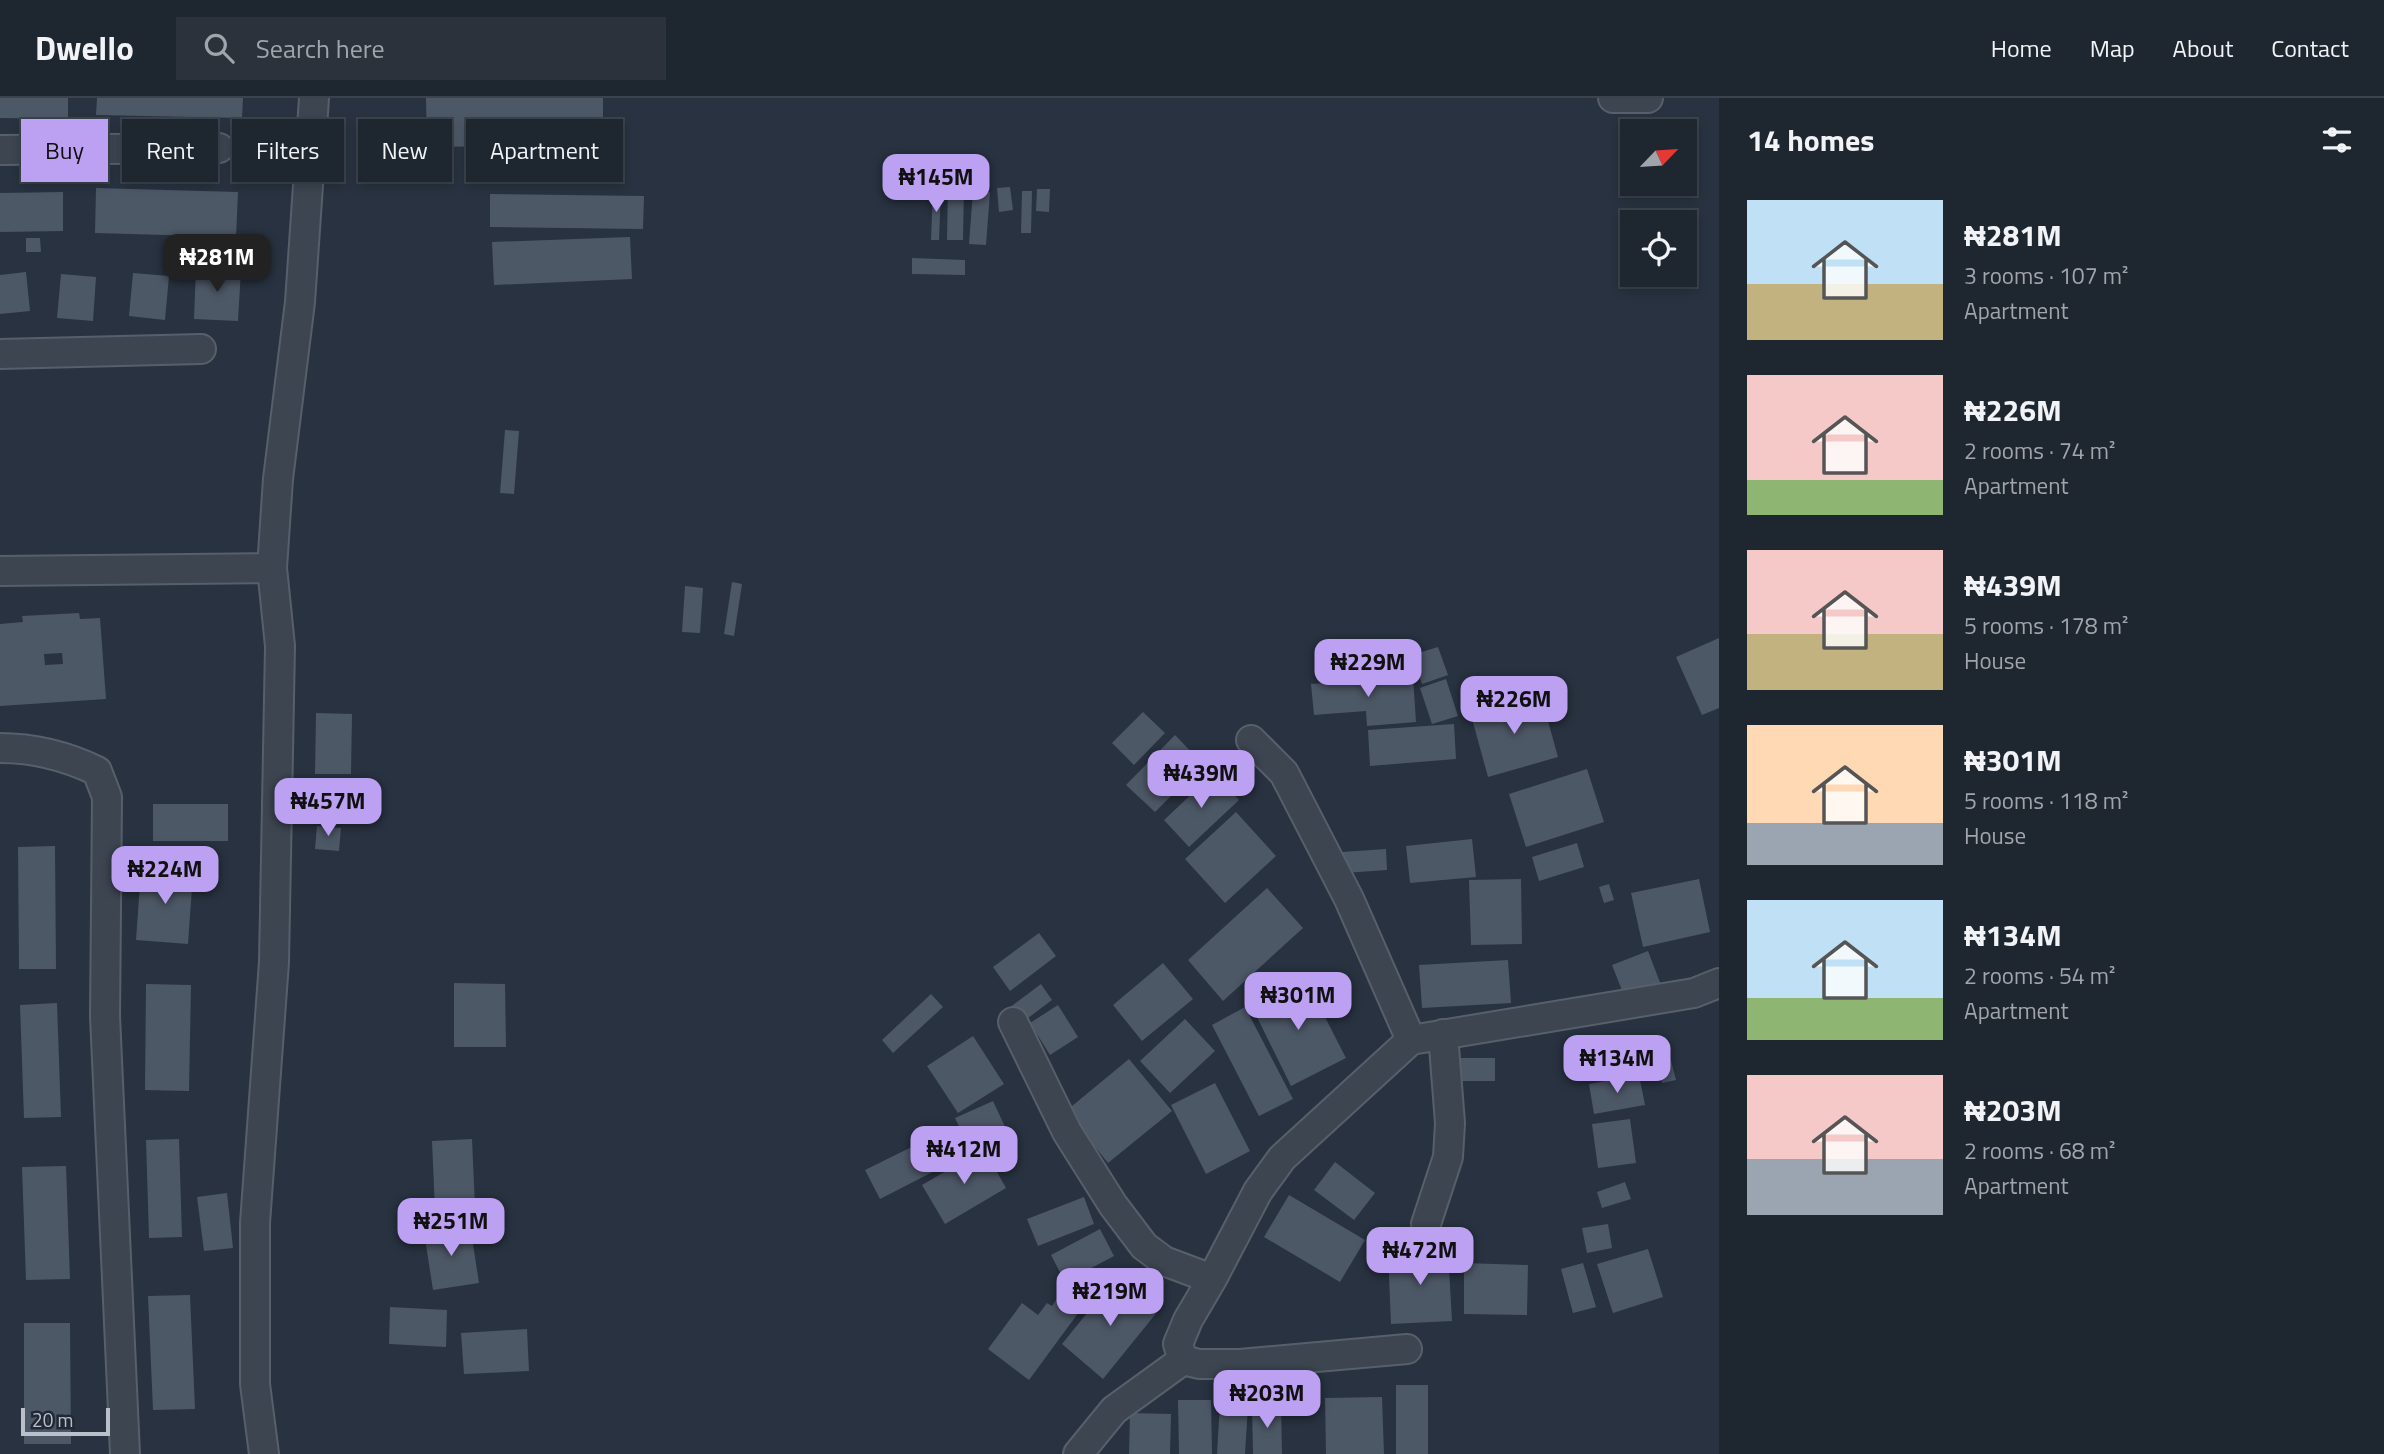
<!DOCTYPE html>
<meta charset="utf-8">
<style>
body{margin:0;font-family:"Titillium Web",sans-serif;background:#2b323c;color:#f1f3f6;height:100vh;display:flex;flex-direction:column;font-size:26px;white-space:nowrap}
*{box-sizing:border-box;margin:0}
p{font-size:23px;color:#a1a5ab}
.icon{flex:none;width:38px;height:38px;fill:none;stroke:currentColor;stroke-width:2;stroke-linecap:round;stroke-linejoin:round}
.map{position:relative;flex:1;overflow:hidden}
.drawer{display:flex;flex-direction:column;background:#1e2630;width:665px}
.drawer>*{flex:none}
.hud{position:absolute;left:21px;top:21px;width:665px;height:63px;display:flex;gap:14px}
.needle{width:46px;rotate:65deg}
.controls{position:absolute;left:1620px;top:21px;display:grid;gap:14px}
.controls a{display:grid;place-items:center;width:77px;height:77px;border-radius:0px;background:#1e2630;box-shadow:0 4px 10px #0003,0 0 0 2px #3c434c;font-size:35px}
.scale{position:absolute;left:21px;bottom:18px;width:89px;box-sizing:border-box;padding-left:7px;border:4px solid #b9c0ca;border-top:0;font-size:19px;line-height:24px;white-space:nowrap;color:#b9c0ca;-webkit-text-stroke:5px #212936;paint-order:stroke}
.price{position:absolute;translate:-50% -60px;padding:0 16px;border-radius:14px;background:#bca0f2;color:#111;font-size:23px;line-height:46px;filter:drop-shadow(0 2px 4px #0008)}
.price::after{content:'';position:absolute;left:50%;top:42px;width:21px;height:16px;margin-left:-10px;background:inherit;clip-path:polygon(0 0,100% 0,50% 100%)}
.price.on{background:#222;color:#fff}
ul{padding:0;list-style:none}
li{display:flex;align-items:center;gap:21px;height:175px;padding:0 28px}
li span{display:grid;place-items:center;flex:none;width:196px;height:140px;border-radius:0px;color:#555}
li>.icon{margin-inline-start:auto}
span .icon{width:84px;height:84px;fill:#fffc;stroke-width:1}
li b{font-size:30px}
h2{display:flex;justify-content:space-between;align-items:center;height:84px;padding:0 28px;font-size:30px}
.chip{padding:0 24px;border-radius:0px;background:#1e2630;box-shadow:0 4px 10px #0003,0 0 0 2px #3c434c;font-size:24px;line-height:63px}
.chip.on{background:#bca0f2;color:#111}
header{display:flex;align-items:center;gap:42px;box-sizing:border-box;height:98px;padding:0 35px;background:#1e2630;border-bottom:2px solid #3c434c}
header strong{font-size:33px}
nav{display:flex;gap:38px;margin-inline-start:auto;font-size:24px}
.search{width:490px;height:63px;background:#2b323c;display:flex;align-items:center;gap:18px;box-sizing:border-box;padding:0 24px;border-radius:0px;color:#a1a5ab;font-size:26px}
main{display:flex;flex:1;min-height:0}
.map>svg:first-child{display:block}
.building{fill:#4d5866;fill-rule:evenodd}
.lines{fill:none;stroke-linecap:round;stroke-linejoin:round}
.street-casing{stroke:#575f6b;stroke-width:32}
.street{stroke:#3c4550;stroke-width:28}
</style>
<header>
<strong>Dwello</strong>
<div class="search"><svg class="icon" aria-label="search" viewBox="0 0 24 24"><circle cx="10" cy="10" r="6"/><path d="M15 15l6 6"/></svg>Search here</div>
<nav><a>Home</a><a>Map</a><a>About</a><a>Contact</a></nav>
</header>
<main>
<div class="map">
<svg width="1719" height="1356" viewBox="0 0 1719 1356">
<rect width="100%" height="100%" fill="#283240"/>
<path class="building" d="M0 0H68V21L0 20Z
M97 0H243L242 20 96 17Z
M426 0H603V47L427 49Z
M948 89H964L963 142H947Z
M1010 89 1013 112 999 114 997 90Z
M96 90 238 94 236 139 95 135Z
M933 90H941L939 142H931Z
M1037 91H1050L1049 114 1036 113Z
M973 93 990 94 986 147 969 146Z
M1022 93H1032L1031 135H1021Z
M63 94V133L0 134V95Z
M490 96 644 98 643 131 490 129Z
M630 139 632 181 494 187 492 144Z
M26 140H40L41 154H26Z
M912 160 965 162V177L912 176Z
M196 170 241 172 238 223 194 221Z
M26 174 30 213 0 216V177Z
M133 175 169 178 165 222 129 218Z
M61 176 96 179 93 223 57 220Z
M505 332 519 333 514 396 500 395Z
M732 484 742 486 734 538 724 536Z
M685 488 703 490 700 535 682 534Z
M79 515 80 521 100 520 106 601 0 608V526L23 524 22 518ZM62 555 63 566 45 567 44 556Z
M1719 540V610L1702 617 1676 559Z
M1438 549 1448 577 1422 586 1412 557Z
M1413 578 1416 624 1367 628 1366 613 1314 617 1311 586Z
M1446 581 1458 618 1432 626 1420 590Z
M1541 598 1558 659 1488 679 1471 617Z
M1143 614 1165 635 1134 667 1112 645Z
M316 615 352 616 351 676H315Z
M1454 626 1456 661 1370 668 1368 632Z
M1175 637 1203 666 1155 714 1126 687Z
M1587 671 1604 724 1526 749 1509 696Z
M1214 675 1239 702 1189 749 1164 722Z
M153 706H228V743H153Z
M1236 714 1276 758 1225 805 1185 761Z
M317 728 341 730 339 753 315 751Z
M1472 741 1476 779 1410 785 1406 748Z
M1577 745 1584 769 1539 783 1532 759Z
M55 748 56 871H19L18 749Z
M1386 751 1387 772 1344 775 1342 754Z
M141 771 193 775 188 846 136 842Z
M1521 781 1522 846 1471 847 1469 782Z
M1699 781 1710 834 1643 849 1631 795Z
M1609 786 1614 802 1604 805 1599 789Z
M1267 790 1303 830 1223 903 1188 862Z
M1039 835 1056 858 1010 893 993 869Z
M1648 853 1661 887 1625 900 1612 867Z
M1508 862 1511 905 1422 910 1419 867Z
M1163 865 1193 901 1142 943 1113 907Z
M1305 880 1346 960 1291 988 1251 907Z
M454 885 505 886 506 949H454Z
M146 886 191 887 189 993 145 992Z
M1041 886 1052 902 1020 926 1009 910Z
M931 896 943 909 893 955 882 942Z
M57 905 61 1019 24 1020 20 907Z
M1058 907 1078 939 1050 957 1030 925Z
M1245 909 1293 1001 1259 1018 1212 927Z
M1185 921 1215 953 1170 995 1140 963Z
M973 938 1004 986 958 1015 927 968Z
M1635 947 1637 968 1596 973 1594 952Z
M1667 947 1676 982 1662 985 1653 950Z
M1454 960H1495V983H1454Z
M1129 961 1172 1013 1108 1065 1066 1013Z
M1639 977 1645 1007 1594 1016 1589 986Z
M1215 985 1250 1053 1206 1076 1171 1007Z
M993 1003 1007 1033 970 1051 955 1020Z
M1630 1021 1636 1065 1598 1070 1592 1026Z
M942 1034 956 1062 880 1101 865 1072Z
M179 1041 182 1139 149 1140 146 1042Z
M472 1041 475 1109 435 1111 432 1043Z
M984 1051 1006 1090 945 1126 922 1087Z
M1335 1064 1375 1095 1354 1122 1314 1092Z
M66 1068 70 1181 26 1182 22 1069Z
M1625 1084 1631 1101 1602 1110 1597 1094Z
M227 1095 233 1150 204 1153 197 1099Z
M1289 1097 1365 1142 1340 1184 1264 1139Z
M1084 1099 1094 1126 1038 1148 1027 1121Z
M1608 1126 1612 1150 1587 1155 1582 1130Z
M470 1127 479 1185 433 1192 424 1134Z
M1100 1131 1114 1158 1065 1184 1051 1157Z
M1648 1151 1663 1199 1613 1215 1597 1166Z
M1448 1152 1452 1223 1391 1226 1388 1155Z
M1464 1165 1528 1167 1527 1217 1464 1216Z
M1583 1165 1596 1209 1573 1215 1561 1171Z
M1116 1179 1158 1213 1103 1281 1062 1246Z
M1062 1193 1074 1203 1081 1193 1090 1199 1029 1282 988 1251 1022 1205 1038 1217 1047 1205 1052 1208Z
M190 1197 195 1311 153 1312 148 1198Z
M390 1209 447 1212 446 1249 389 1246Z
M24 1225H70L71 1346H24Z
M527 1231 529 1273 464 1276 461 1235Z
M1396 1287H1428V1356H1396Z
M1382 1299 1384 1356H1326L1325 1300Z
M1178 1302H1211L1212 1356H1179Z
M1220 1306 1248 1308 1245 1356H1217Z
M1281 1308 1282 1356H1253L1252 1309Z
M1130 1315 1171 1316 1170 1356H1129Z"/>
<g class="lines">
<g class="street-casing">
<path id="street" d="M1613 0H1648
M0 52 219 50
M0 256 201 251
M0 473 272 470
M1251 642 1284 675 1349 801 1411 942
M0 650C35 650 66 658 97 673L107 699 105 918 125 1356
M1013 924 1067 1034 1113 1107 1144 1148 1164 1163 1212 1181
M1426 1126 1448 1059 1450 1025 1443 936
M1407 1251 1240 1266H1199L1183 1262 1178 1246 1188 1222 1212 1181 1258 1093 1282 1060 1411 942 1694 895 1719 885
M264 1356 255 1286V1125L274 864 280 548 272 470 278 381 300 204 314 0
M1078 1356 1114 1312 1183 1262"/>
</g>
<use href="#street" class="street"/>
</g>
</svg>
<div class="controls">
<a><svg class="needle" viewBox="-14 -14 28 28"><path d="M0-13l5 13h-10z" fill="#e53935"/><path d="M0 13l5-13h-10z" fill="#a1a5ab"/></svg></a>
<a><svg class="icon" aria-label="locate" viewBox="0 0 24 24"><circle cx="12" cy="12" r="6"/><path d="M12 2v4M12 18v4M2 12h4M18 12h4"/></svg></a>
</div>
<div class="scale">20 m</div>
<b class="price" style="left:936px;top:116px">₦145M</b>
<b class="price on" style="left:217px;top:196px">₦281M</b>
<b class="price" style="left:1368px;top:601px">₦229M</b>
<b class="price" style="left:1514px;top:638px">₦226M</b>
<b class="price" style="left:1201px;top:712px">₦439M</b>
<b class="price" style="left:328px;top:740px">₦457M</b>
<b class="price" style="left:165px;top:808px">₦224M</b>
<b class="price" style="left:1298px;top:934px">₦301M</b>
<b class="price" style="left:1617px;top:997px">₦134M</b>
<b class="price" style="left:964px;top:1088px">₦412M</b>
<b class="price" style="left:451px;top:1160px">₦251M</b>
<b class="price" style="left:1420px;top:1189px">₦472M</b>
<b class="price" style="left:1110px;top:1230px">₦219M</b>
<b class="price" style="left:1267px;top:1332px">₦203M</b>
<div class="hud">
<a class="chip on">Buy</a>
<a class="chip">Rent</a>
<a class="chip">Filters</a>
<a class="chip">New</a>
<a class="chip">Apartment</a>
</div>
</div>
<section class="drawer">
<h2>14 homes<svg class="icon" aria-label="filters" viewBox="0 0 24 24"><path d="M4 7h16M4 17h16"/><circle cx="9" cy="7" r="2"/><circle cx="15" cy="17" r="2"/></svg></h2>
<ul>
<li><span style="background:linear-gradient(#bfe0f5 60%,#c2b280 0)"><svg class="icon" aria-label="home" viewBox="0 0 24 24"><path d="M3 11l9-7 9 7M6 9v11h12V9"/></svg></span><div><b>₦281M</b><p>3 rooms · 107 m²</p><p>Apartment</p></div></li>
<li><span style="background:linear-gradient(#f6c9c9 75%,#8fb573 0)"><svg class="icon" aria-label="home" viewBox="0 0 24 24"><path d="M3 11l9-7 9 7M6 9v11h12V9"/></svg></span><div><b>₦226M</b><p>2 rooms · 74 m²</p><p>Apartment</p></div></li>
<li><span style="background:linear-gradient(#f6c9c9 60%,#c2b280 0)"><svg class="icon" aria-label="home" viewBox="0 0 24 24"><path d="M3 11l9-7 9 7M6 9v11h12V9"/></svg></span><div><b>₦439M</b><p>5 rooms · 178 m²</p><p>House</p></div></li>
<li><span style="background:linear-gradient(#ffd9b3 70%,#9aa5b1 0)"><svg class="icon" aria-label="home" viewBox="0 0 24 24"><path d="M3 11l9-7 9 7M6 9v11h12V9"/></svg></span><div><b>₦301M</b><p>5 rooms · 118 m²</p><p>House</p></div></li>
<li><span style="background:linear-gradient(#bfe0f5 70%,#8fb573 0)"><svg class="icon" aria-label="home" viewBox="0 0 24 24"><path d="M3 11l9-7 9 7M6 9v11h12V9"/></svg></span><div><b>₦134M</b><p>2 rooms · 54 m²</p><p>Apartment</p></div></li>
<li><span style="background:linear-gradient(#f6c9c9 60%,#9aa5b1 0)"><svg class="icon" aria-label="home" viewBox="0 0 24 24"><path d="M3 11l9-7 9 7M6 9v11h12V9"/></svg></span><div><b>₦203M</b><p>2 rooms · 68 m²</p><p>Apartment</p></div></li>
</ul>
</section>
</main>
